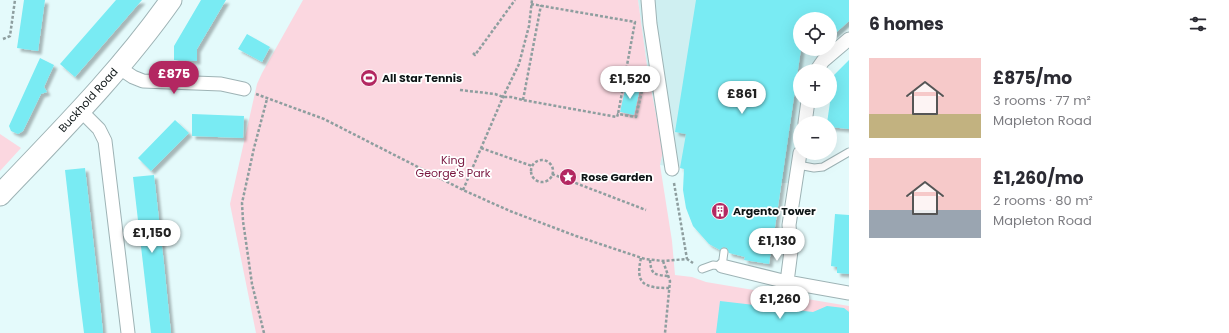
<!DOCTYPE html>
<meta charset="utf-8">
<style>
body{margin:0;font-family:Poppins,sans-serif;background:#f7f7f7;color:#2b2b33;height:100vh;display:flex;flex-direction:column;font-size:15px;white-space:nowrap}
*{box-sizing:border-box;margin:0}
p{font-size:13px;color:#7c7c81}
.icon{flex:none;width:22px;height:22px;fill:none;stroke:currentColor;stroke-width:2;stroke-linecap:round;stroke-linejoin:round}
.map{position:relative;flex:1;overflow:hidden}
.panel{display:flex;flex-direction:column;background:#fff;width:380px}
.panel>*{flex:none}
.controls{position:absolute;left:793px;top:12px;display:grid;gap:8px}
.controls a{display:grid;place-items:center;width:44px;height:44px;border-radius:50%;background:#fff;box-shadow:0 4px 16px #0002;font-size:20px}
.price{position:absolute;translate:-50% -34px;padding:0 9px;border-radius:14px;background:#fff;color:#222;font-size:13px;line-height:26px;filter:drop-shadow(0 1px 2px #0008)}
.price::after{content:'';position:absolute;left:50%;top:24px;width:12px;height:9px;margin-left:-6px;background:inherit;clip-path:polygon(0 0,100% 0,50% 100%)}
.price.current{background:#b32761;color:#fff}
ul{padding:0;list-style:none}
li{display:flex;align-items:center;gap:12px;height:100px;padding:0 20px}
li span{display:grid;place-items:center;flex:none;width:112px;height:80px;border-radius:0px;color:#555}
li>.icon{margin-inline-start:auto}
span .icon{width:48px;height:48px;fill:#fffc;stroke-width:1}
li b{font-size:17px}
h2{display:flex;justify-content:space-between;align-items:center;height:48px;padding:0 20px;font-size:17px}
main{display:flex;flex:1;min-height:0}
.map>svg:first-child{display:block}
.built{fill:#cfeff1}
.green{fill:#fbd7e0}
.building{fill:#79ebf3;filter:url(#shadow)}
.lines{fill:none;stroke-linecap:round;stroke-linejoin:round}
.service-casing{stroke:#9eb3b5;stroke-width:9}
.minor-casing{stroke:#9eb3b5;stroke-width:15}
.primary-casing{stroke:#9eb3b5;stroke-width:23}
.path{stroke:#8e9e9f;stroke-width:2.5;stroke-dasharray:3 2;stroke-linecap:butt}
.service{stroke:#fff;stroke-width:7}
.minor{stroke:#fff;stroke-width:13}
.primary{stroke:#fff;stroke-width:21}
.labels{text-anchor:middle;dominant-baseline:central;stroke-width:3.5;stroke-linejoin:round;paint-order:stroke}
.poi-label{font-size:11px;font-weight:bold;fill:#0d1516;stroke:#fff;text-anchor:start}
.street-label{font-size:11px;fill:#0d1516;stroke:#fff}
.park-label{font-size:11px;fill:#78163f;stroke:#fff}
</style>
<main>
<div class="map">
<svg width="849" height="333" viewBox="0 0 849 333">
<defs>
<filter id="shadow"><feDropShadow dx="3.5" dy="3.5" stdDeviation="1" flood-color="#0004"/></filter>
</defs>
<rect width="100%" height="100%" fill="#e4fafb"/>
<path class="built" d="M638 0H849V27L830 45V19H800V49H827L813 64 810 71H800V101H803L790 183H781L757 180 660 165 663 151 648 73Z"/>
<path class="green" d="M303 0H638L648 73 663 151 660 165 672 241 675 275 692 277 706 282 849 306V333H256L230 204 257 84 262 73Z
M0 134 21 148 0 171Z"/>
<path class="building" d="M24 0H45L38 51 17 48Z
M116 0H142L75 77 60 64Z
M201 0H226L197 49V61L174 60V46Z
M696 0H849V21L830 38V19H800V49H801L774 234 769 236 768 239 770 243 772 244 769 264 744 260 745 257 729 253 727 248 723 247 720 250 709 244 693 226 686 208 683 190 684 169 680 168 686 134 675 132Z
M247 34 270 47 262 62 238 49Z
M40 58 54 65 44 87 47 92 41 94 23 131 18 134 11 131 9 126Z
M849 60V129L830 127V123H827L834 75Z
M626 85 640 88 634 115 620 112Z
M192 114 244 116 243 138 192 136Z
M175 120 189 133 151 171 138 158Z
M85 168 98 282 103 333H84L78 285 65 170Z
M154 175 164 264 171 333H151L133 177Z
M835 214 849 215V274L837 273V267L831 266Z
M720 301 813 312 827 306 844 308 849 312V333H716Z"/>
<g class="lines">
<g class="service-casing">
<path id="service" d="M821 49 829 56
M798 165 814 168 823 167 849 152
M773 239 790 242
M702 269 713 265 722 266 724 252"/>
</g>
<g class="minor-casing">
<path id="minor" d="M648 0 650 24 672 169
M118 67 133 77 143 81 221 84 244 89
M816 71 823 61 849 39
M80 110 99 129 105 141 128 333
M805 123 808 101
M722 266 787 282 849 293
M787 282 791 251 789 225 800 153"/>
</g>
<g class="primary-casing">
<path id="primary" d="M0 195C59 133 121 71 171 0"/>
</g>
<path class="path" d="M531 4 635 22 618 114
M3 39 10 36 15 0
M473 53 475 55 515 0
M460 90 495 94 503 97H511L523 100 617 117 618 114 636 117 643 86 624 82
M256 94 324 119 463 190 510 211 576 236 645 259 663 261 687 259 693 263
M523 100 541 5
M481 148 532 166
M531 171a11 11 0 1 1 22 0a11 11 0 1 1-22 0Z
M552 174 646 210
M674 183 687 259
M463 190 503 97 519 64 529 26 532 0
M641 258C635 284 644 288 669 288
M650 260C651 274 654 275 668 276
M663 261 670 281 665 333
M264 333 252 284 243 221 242 203 254 148 267 99"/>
<use href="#service" class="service"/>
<use href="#minor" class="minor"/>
<use href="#primary" class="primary"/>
</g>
<defs>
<g id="stadium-disc" transform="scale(0.9)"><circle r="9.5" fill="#b32761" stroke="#fff"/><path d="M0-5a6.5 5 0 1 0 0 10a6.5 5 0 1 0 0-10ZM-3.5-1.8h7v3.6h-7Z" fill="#fff"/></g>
<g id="sight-disc" transform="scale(0.9)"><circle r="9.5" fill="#b32761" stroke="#fff"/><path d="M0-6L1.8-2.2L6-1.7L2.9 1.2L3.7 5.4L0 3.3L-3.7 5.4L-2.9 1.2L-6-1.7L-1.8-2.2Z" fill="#fff"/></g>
<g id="building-disc" transform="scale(0.9)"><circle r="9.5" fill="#b32761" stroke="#fff"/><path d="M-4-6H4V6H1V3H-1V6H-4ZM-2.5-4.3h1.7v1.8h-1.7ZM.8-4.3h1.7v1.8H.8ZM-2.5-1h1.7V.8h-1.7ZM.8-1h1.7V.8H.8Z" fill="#fff"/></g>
</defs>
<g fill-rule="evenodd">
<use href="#stadium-disc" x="369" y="78"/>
<use href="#sight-disc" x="568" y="177"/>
<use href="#building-disc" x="720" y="211"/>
</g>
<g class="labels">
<g class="poi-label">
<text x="382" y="78">All Star Tennis</text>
<text x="581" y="177">Rose Garden</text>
<text x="733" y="211">Argento Tower</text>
</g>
<g class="street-label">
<text transform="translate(88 100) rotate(-48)">Buckhold Road</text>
</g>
<g class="park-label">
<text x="453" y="160">King<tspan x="453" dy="13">George's Park</tspan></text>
</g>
</g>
</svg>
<div class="controls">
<a><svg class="icon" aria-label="locate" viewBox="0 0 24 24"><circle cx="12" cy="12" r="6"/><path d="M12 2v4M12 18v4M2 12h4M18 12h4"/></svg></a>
<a>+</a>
<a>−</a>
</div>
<b class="price current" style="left:174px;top:95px">£875</b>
<b class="price" style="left:630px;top:100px">£1,520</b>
<b class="price" style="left:742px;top:115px">£861</b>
<b class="price" style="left:152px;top:254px">£1,150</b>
<b class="price" style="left:777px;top:262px">£1,130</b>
<b class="price" style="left:780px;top:320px">£1,260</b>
</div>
<section class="panel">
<h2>6 homes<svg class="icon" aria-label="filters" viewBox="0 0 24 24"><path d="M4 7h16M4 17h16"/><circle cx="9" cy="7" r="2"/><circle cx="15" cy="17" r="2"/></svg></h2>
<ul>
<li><span style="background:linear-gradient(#f6c9c9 70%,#c2b280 0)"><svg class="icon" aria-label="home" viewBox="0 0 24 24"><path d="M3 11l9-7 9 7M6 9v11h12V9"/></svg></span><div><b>£875/mo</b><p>3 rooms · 77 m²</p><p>Mapleton Road</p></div></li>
<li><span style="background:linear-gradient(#f6c9c9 65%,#9aa5b1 0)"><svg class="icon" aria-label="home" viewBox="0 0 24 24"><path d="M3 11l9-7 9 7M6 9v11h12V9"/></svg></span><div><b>£1,260/mo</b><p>2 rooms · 80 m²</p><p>Mapleton Road</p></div></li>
</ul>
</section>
</main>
